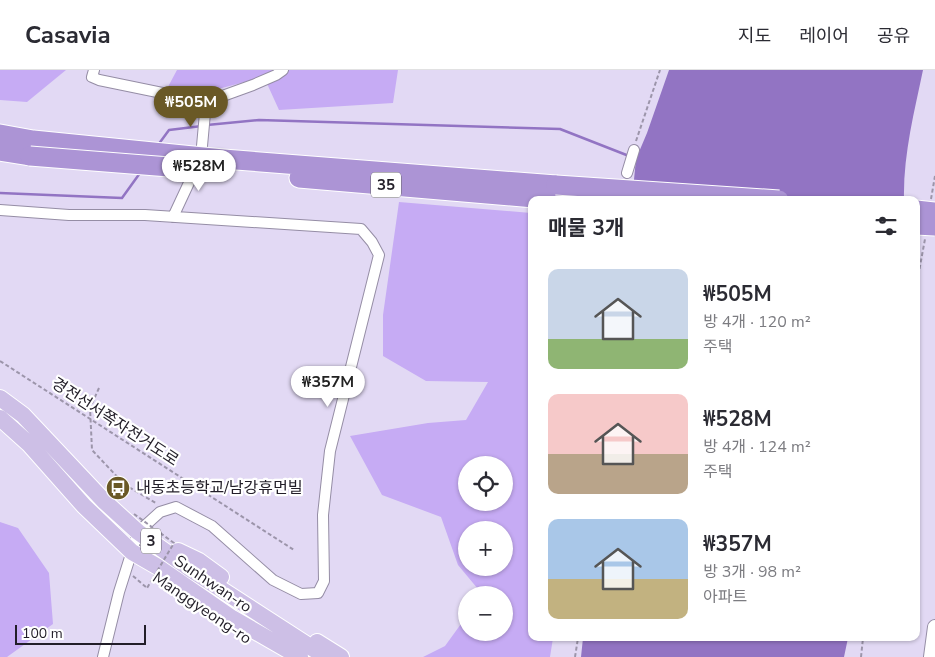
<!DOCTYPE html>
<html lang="ko">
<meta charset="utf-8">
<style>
body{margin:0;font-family:"Nunito Sans","Noto Sans KR",sans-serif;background:#f7f7f7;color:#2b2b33;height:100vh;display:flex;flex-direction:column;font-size:19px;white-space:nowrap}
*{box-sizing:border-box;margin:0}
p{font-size:16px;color:#7c7c81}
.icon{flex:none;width:28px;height:28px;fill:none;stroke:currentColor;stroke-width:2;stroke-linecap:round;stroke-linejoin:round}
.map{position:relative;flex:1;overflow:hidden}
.side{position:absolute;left:528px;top:126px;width:392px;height:445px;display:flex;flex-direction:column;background:#fff;border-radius:10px;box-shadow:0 1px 4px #0004}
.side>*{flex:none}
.buttons{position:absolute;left:458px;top:386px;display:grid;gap:10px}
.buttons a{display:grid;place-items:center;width:55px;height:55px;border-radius:50%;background:#fff;box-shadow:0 1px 4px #0004;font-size:25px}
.scale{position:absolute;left:15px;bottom:12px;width:131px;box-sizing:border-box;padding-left:5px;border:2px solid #221e28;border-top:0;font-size:14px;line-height:18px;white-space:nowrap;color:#221e28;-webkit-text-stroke:4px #fff;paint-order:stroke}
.price{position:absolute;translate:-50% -42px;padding:0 11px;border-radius:18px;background:#fff;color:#222;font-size:16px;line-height:32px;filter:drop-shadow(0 1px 2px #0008)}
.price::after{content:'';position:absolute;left:50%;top:30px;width:15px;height:11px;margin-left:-8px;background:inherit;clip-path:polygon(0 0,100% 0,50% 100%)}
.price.current{background:#6a5926;color:#fff}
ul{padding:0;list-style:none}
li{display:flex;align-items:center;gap:15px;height:125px;padding:0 20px}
li span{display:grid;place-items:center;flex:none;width:140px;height:100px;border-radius:10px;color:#555}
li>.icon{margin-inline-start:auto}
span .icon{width:60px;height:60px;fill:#fffc;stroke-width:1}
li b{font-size:21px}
h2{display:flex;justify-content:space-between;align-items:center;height:60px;padding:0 20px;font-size:21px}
header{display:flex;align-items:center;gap:30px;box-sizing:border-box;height:70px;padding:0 25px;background:#fff;border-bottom:1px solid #e1e1e2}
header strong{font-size:24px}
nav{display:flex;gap:28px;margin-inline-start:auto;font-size:18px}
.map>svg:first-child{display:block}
.green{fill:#c6abf4;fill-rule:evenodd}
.water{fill:#9274c3}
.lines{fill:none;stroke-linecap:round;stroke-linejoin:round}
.stream{stroke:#9274c3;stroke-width:2.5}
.minor-casing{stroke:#958da5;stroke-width:12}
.tertiary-casing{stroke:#958da5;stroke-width:16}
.primary-casing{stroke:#fff;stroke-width:18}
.motorway-casing{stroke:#fff;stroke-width:21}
.path{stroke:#9c95aa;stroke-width:2;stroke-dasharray:4 2.5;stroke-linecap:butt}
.minor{stroke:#fff;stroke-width:10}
.tertiary{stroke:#fff;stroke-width:14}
.primary{stroke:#cdbfe6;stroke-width:16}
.motorway{stroke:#ac94d5;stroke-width:19}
.motorway-bridge-casing{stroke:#fff;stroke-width:21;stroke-linecap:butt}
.path-bridge{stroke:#9c95aa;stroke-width:2;stroke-dasharray:4 2.5;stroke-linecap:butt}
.motorway-bridge{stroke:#ac94d5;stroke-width:19}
.labels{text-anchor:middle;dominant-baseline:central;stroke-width:4.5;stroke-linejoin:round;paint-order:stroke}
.shield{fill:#fff;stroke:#646268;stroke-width:1}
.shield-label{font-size:15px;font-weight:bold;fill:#221e28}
.street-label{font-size:16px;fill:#221e28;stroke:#fff}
.poi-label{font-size:16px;fill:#221e28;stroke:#fff;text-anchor:start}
</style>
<header>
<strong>Casavia</strong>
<nav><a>지도</a><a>레이어</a><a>공유</a></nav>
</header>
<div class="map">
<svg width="935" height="587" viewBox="0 0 935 587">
<rect width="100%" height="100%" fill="#e2d9f4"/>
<path class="green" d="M0 0H66L27 32 0 30Z
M177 0H398L393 33 279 40 264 7 188 27 162 28Z
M399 132 531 143V568H553L550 587H423L445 576 466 547V562H504V525H483L458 495 441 447 382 425 350 366 428 353 466 350 488 312 426 311 383 286V245ZM466 395H504V432H466ZM466 460H504V498H466Z
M0 452 18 458 49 503 53 554 7 587H0Z"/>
<path class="water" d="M669 0H923C914 43 903 86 904 130H632L636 89 647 63Z
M583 568H848L844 587H581Z"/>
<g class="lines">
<path class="stream" d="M207 55 259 50 560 59 629 86
M158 75 169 60 202 56
M0 123 122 128 140 103"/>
<g class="minor-casing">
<path id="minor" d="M94 0 92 7 99 10 206 32 253 15 276 5 283 0
M627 103 634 80
M0 140 69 145H145L361 159 372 172 379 185 330 381 323 445 324 511 318 523 301 524 273 510 212 456 176 437 160 442 138 462 119 522 103 587
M173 147 201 87 206 32"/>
</g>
<g class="tertiary-casing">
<path id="tertiary" d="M931 587 935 557"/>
</g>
<g class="primary-casing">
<path id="primary" d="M0 328 23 345 104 431 138 462 190 499 326 587
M0 348 29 374 84 436 132 482 158 497 232 548 300 587
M178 481 199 491 221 507
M317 572 341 587"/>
</g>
<g class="motorway-casing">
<path id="motorway" d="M0 64 33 70 223 89 556 115
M0 81 30 86
M299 108 557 130"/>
</g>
<path class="path" d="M636 71 660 0
M931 129 935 106
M916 218 925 169
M0 291 294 480
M99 318 90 338 92 380 125 415 156 433
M121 429 125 415
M133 506 147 518
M575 587 578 568
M861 587 863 568"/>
<use href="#minor" class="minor"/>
<use href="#tertiary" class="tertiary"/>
<use href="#primary" class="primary"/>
<use href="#motorway" class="motorway"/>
<g class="motorway-bridge-casing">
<path id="motorway-bridge" d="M30 86 220 101
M556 115 779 130
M916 140 935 142
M916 155 935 156"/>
</g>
<path class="path-bridge" d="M134 444 174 473 147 518"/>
<use href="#motorway-bridge" class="motorway-bridge"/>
</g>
<defs>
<g id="bus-disc" transform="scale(1.25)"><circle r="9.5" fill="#6a5926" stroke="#fff"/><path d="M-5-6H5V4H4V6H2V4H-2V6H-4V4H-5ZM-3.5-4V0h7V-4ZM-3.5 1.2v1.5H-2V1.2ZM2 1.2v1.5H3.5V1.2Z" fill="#fff"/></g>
</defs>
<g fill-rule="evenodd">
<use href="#bus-disc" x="118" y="418"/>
</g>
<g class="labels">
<g class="shield">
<rect x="371" y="102.5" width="30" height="25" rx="4"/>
<rect x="141" y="458.5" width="20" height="25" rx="4"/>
</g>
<g class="shield-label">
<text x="386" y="115">35</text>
<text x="151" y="471">3</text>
</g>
<g class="street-label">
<text transform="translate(115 352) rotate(33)">경전선서쪽자전거도로</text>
<text transform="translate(213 514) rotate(34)">Sunhwan-ro</text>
<text transform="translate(202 538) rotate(34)">Manggyeong-ro</text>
</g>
<g class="poi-label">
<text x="136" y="418">내동초등학교/남강휴먼빌</text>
</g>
</g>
</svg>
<div class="buttons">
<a><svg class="icon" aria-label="locate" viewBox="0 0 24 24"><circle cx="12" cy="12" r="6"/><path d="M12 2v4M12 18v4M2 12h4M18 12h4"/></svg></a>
<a>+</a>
<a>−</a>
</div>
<div class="scale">100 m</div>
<b class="price current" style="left:191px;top:58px">₩505M</b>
<b class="price" style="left:199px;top:122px">₩528M</b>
<b class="price" style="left:328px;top:338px">₩357M</b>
<section class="side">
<h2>매물 3개<svg class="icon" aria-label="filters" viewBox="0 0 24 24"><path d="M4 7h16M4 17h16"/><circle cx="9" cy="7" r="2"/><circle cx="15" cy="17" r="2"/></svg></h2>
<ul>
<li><span style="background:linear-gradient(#c9d6e8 70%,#8fb573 0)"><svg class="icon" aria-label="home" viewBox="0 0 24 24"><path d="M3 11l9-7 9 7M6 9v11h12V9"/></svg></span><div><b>₩505M</b><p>방 4개 · 120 m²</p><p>주택</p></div></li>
<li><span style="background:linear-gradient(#f6c9c9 60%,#b9a48a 0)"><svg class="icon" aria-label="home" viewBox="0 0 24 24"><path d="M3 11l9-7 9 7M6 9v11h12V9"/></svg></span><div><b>₩528M</b><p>방 4개 · 124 m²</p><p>주택</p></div></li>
<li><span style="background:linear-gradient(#a9c7e8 60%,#c2b280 0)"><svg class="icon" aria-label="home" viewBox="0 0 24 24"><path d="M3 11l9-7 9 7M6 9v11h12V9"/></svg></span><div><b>₩357M</b><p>방 3개 · 98 m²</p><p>아파트</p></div></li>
</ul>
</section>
</div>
